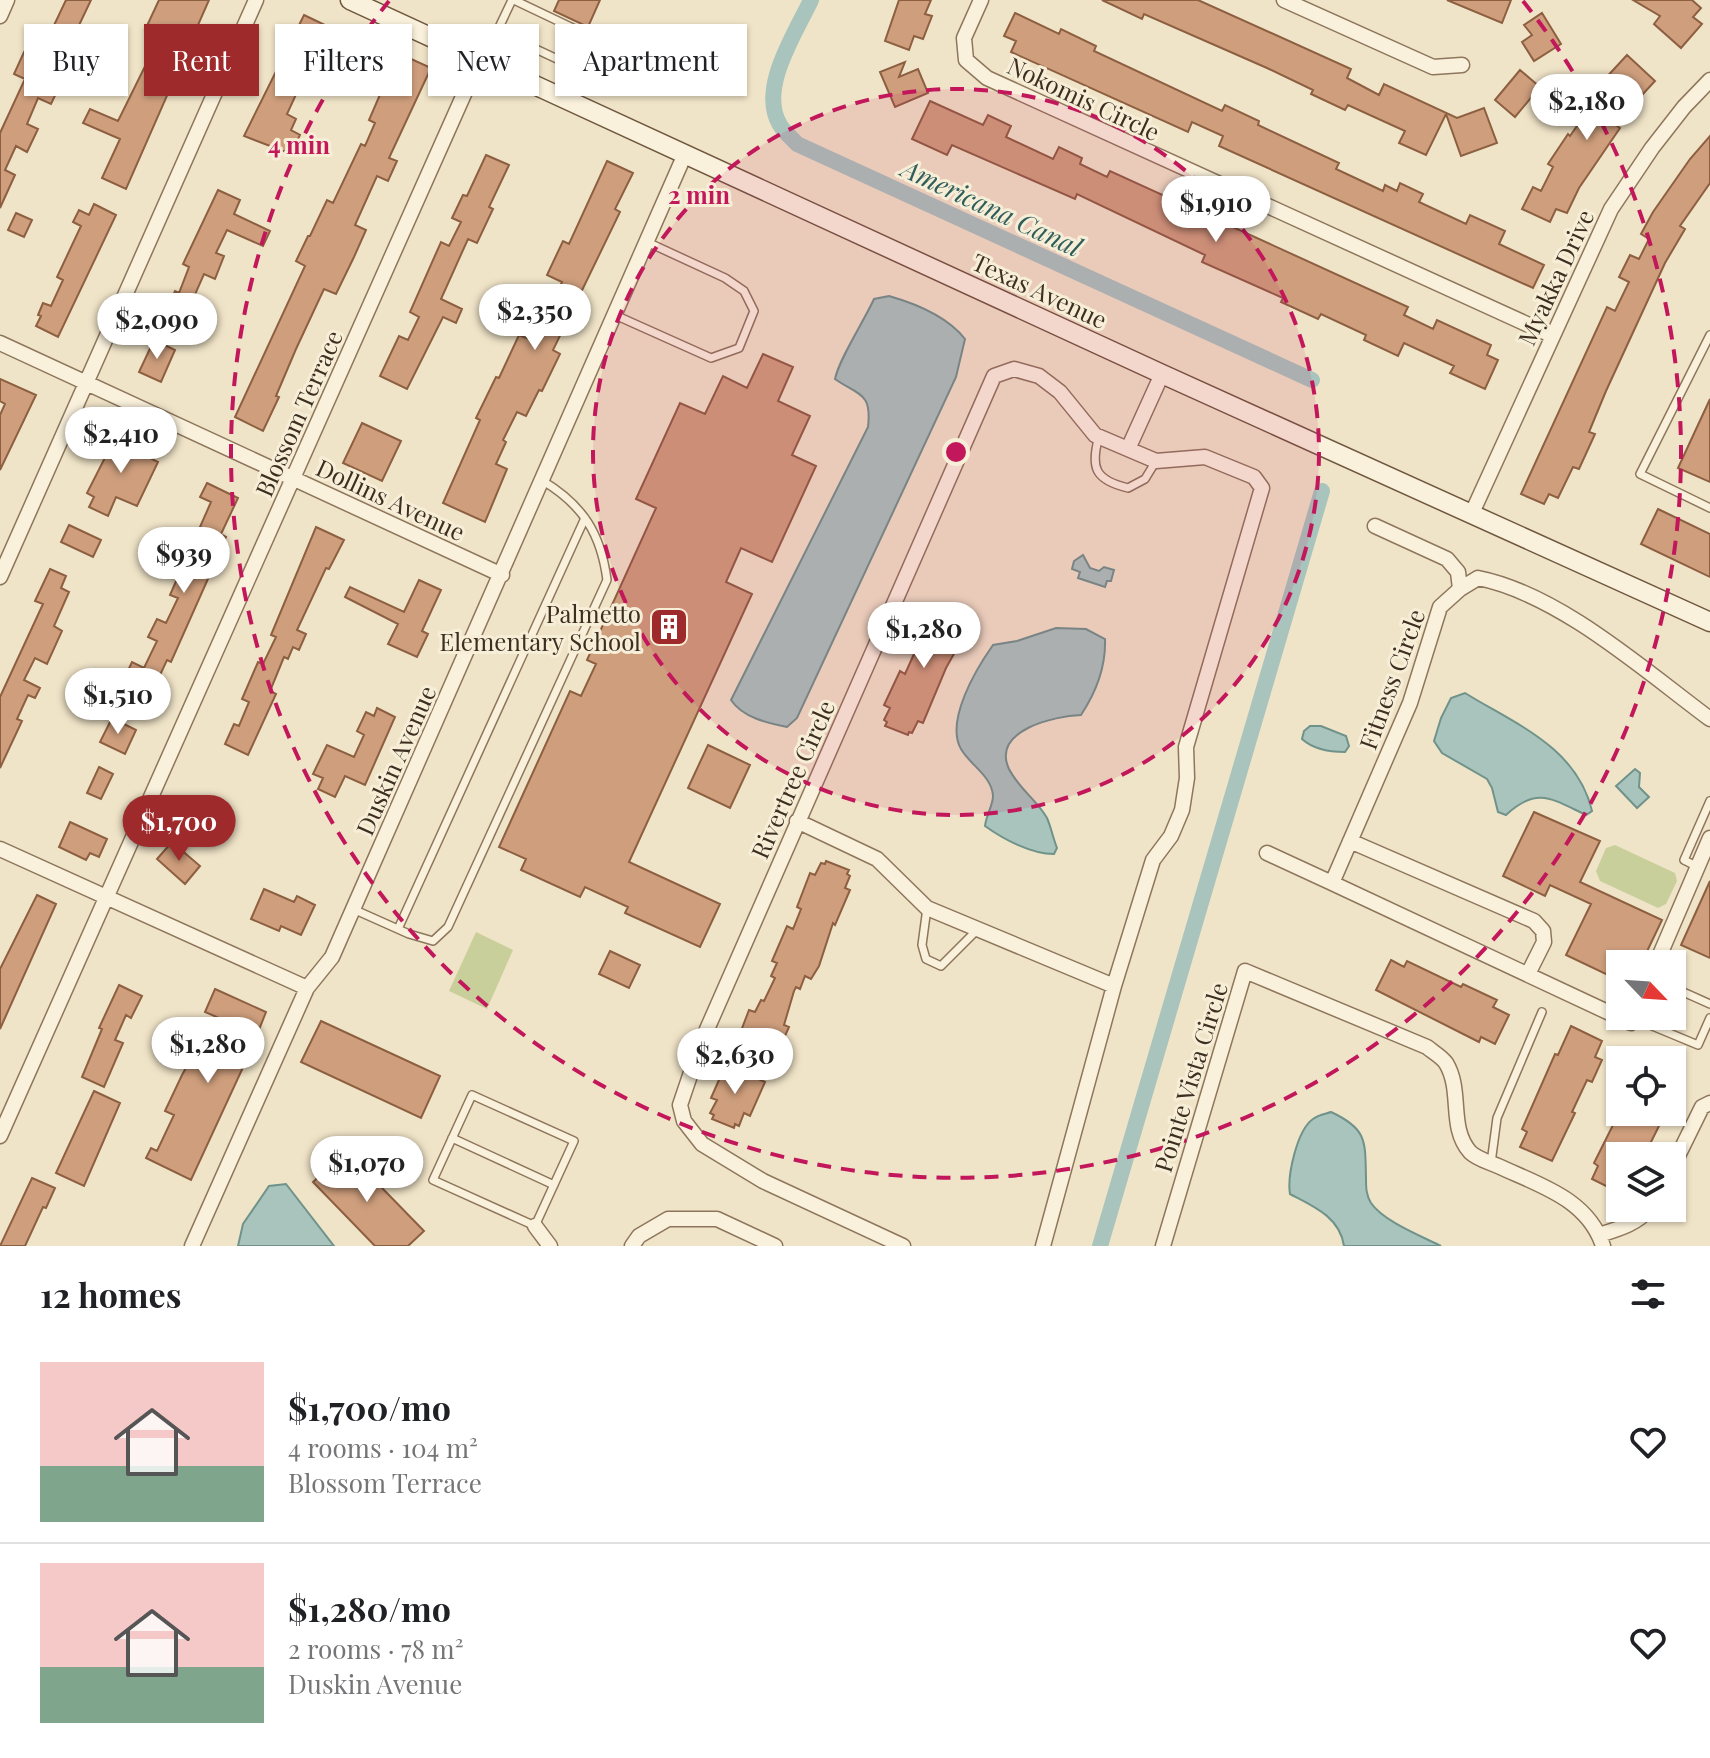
<!DOCTYPE html>
<meta charset="utf-8">
<style>
body{margin:0;font-family:"Playfair Display",serif;background:#f2f2f2;color:#202124;height:100vh;display:flex;flex-direction:column;font-size:30px;white-space:nowrap}
*{box-sizing:border-box;margin:0}
p{font-size:26px;color:#757577}
.icon{flex:none;width:44px;height:44px;fill:none;stroke:currentColor;stroke-width:2;stroke-linecap:round;stroke-linejoin:round}
.map{position:relative;height:1246px;overflow:hidden}
.sheet{display:flex;flex-direction:column;background:#fff;flex:1}
.sheet>*{flex:none}
.guide{position:absolute;left:24px;top:24px;width:800px;height:72px;display:flex;gap:16px}
.needle{width:52px;rotate:115deg}
.buttons{position:absolute;left:1606px;top:950px;display:grid;gap:16px}
.buttons a{display:grid;place-items:center;width:80px;height:80px;border-radius:0px;background:#fff;box-shadow:0 2px 6px #0004;font-size:40px}
.price{position:absolute;translate:-50% -68px;padding:0 18px;border-radius:28px;background:#fff;color:#222;font-size:26px;line-height:52px;filter:drop-shadow(0 2px 4px #0008)}
.price::after{content:'';position:absolute;left:50%;top:48px;width:24px;height:18px;margin-left:-12px;background:inherit;clip-path:polygon(0 0,100% 0,50% 100%)}
.price.selected{background:#9e2a2b;color:#fff}
ul{padding:0;list-style:none}
li{display:flex;align-items:center;gap:24px;height:200px;padding:0 40px}
li+li{border-top:2px solid #e0e0e0}
li span{display:grid;place-items:center;flex:none;width:224px;height:160px;border-radius:0px;color:#555}
li>.icon{margin-inline-start:auto}
span .icon{width:96px;height:96px;fill:#fffc;stroke-width:1}
li b{font-size:34px}
h2{display:flex;justify-content:space-between;align-items:center;height:96px;padding:0 40px;font-size:34px}
.tag{padding:0 28px;border-radius:0px;background:#fff;box-shadow:0 2px 6px #0004;font-size:28px;line-height:72px}
.tag.selected{background:#9e2a2b;color:#fff}
.map>svg:first-child{display:block}
.green{fill:#c9cf9b}
.water{fill:#a9c4bc;stroke:#6f938a;stroke-width:2}
.lines{fill:none;stroke-linecap:round;stroke-linejoin:round}
.canal{stroke:#a9c4bc;stroke-width:16}
.building{fill:#cf9f7d;stroke:#8d5f41;stroke-width:2}
.lane-casing{stroke:#8d765c;stroke-width:10}
.street-casing{stroke:#8d765c;stroke-width:17}
.secondary-casing{stroke:#6f573f;stroke-width:21}
.lane{stroke:#faf1dc;stroke-width:7}
.street{stroke:#faf1dc;stroke-width:14}
.secondary{stroke:#faf1dc;stroke-width:18}
.ring{fill:none;stroke:#c2185b;stroke-width:4;stroke-dasharray:14 10}
.labels{text-anchor:middle;dominant-baseline:central;stroke-width:6;stroke-linejoin:round;paint-order:stroke}
.street-label{font-size:24px;fill:#3d2e20;stroke:#f7eed8}
.poi-label{font-size:24px;fill:#3d2e20;stroke:#f7eed8;text-anchor:end}
.water-label{font-size:26px;font-style:italic;fill:#2f5d5a;stroke:#f7eed8}
.centre{fill:#c2185b;stroke:#f7eed8;stroke-width:4}
.ring-label{font-size:24px;text-anchor:middle;font-weight:bold;fill:#c2185b;stroke:#f7eed8;stroke-width:6;stroke-linejoin:round;paint-order:stroke}
</style>
<div class="map">
<svg width="1710" height="1246" viewBox="0 0 1710 1246">
<rect width="100%" height="100%" fill="#f0e4c8"/>
<path class="green" d="M1615 845 1675 873 1677 881 1666 904 1658 908 1600 881 1596 871 1606 848Z
M476 932 513 950 487 1009 449 991Z"/>
<path class="water" d="M889 296C917 304 947 316 965 339L956 377 797 718 787 727C768 723 743 718 731 700L868 427C872 392 859 396 835 379 839 359 864 321 874 299Z
M1083 555 1090 568 1099 571 1104 567 1114 570 1111 581H1107L1105 587 1078 578 1080 572 1072 569 1074 561Z
M1056 628 1086 629 1105 639C1106 667 1097 691 1081 715 1055 716 991 730 1009 769 1019 789 1037 800 1047 818 1051 827 1053 838 1057 848L1054 854C1031 854 1003 839 985 826 986 816 993 805 993 796 992 776 970 765 961 749 945 721 976 669 993 645L1017 641Z
M1465 693C1515 724 1577 747 1592 811L1586 815C1552 799 1537 786 1506 815L1498 812 1492 788 1487 779 1442 753 1434 741 1441 718 1451 698Z
M1310 726H1321L1346 736 1349 746 1345 752C1331 752 1313 749 1302 739L1304 731Z
M1635 769 1640 773 1639 787 1649 797 1637 808 1616 786Z
M1331 1112C1368 1129 1365 1142 1366 1178 1366 1187 1366 1195 1371 1203 1383 1221 1421 1236 1441 1246H1344C1340 1217 1313 1206 1290 1194 1287 1176 1297 1130 1313 1119 1318 1115 1325 1114 1331 1112Z
M286 1184 334 1246H238L243 1224 269 1186Z"/>
<g class="lines">
<path class="canal" d="M811 0C795 34 758 89 780 125 784 132 792 138 797 144L1312 380
M1100 1246 1322 491"/>
</g>
<path class="building" d="M66 0H91L61 63 93 78 85 95 61 83 51 104 38 98 27 124 38 129 27 152 16 146 5 170 15 175 0 208V133L25 79 14 74 24 52 38 59Z
M159 0H209L126 189 102 178 120 139 83 123 90 109 118 121 160 36 145 30Z
M559 0H600L588 27 554 11Z
M899 0H931L925 14 932 16 923 39 914 36 909 50 885 41Z
M1102 0H1198L1351 69 1347 78 1379 95 1384 84 1457 118 1484 108 1497 143 1461 156 1446 114 1426 155 1399 143 1405 131 1348 105 1345 110 1311 94 1313 90 1267 68 1144 14 1142 19Z
M1447 0H1511L1502 23Z
M1633 0H1692L1701 8 1693 17 1702 24 1681 48 1654 24 1660 16Z
M1015 13 1059 34 1061 29 1096 46 1094 51 1222 111 1225 105 1259 121 1258 125 1339 163 1336 169 1383 191 1385 185 1397 191 1400 183 1423 194 1419 202 1466 224 1470 215 1505 231 1499 244 1544 265 1533 288 1219 146 1223 136 1192 122 1188 132 1011 52 1016 41 1004 36Z
M1542 13 1561 44 1534 61 1522 42 1532 35 1524 25Z
M304 15 327 26 309 65 328 74 321 91 311 87 308 94 298 90 287 114 296 119 291 130 300 135 291 154 244 136Z
M1627 55 1655 81 1641 96 1634 90 1616 109 1619 110 1611 122 1620 128 1579 188 1567 213 1556 209 1550 222 1522 209 1533 187 1541 191 1553 167 1548 164 1568 134 1570 136 1606 84 1603 81Z
M372 57 401 70 407 57 431 68 389 158 397 161 388 181 377 176 355 225 366 230 354 257 336 294 324 289 296 349 276 396 279 397 263 431 235 417 305 266 296 261 308 236H310L327 200 333 203 361 144 365 146 375 123 369 120 382 90 361 80Z
M905 62 899 77 918 69 928 93 895 107 880 72Z
M1520 70 1540 87 1515 117 1495 100Z
M930 101 983 125 988 115 1011 126 1006 137 1053 159 1059 147 1082 158 1080 164 1107 177 1110 171 1408 307 1404 315 1433 329 1437 320 1491 345 1487 355 1498 360 1485 389 1450 373 1454 366 1404 343 1398 356 1364 340 1366 335 1321 314 1318 319 1281 302 1283 298 1202 262 1205 255 1077 194 1075 199 952 145 947 155 912 139Z
M1710 136V183L1680 226 1685 229 1665 263 1606 391 1589 432 1595 434 1579 469 1573 467 1558 498 1549 494 1544 504 1521 494 1607 307 1615 311 1629 282 1619 277 1630 255 1639 259 1649 239 1641 234 1653 212 1690 159Z
M486 155 509 165 489 207 493 209 477 243 468 239 441 299 462 309 456 323 443 317 407 389 380 376 399 336 408 340 419 317 410 312 441 242 449 246 461 222 452 218 463 195 467 196Z
M607 161 633 173 615 209 620 212 553 350 560 354 542 391 539 390 526 416 517 412 503 440 506 442 496 464 507 469 485 522 443 503 480 420 476 418 496 377 499 378 519 335 534 341 562 282 547 275 563 241 569 244Z
M218 190 240 200 234 214 270 231 263 246 227 230 216 253 224 256 215 279 204 274 182 324 164 315 175 291 179 293 189 267 183 264Z
M94 204 116 215 58 337 36 326 41 316 38 315 43 303 51 306 63 280 57 277 81 226 73 222 79 210 89 215Z
M16 213 32 220 24 237 8 230Z
M154 340 175 350 161 382 139 372Z
M763 354 793 367 778 401 810 416 792 455 816 466 772 562 741 548 726 582 752 594 629 862 720 904 700 947 625 913 628 907 585 887 580 897 521 870 526 859 499 847 570 691 581 696 596 664 587 660 656 508 636 499 680 403 705 414 723 376 747 388Z
M0 379 36 395 0 470V415L5 404 0 401Z
M1710 399V482L1678 468Z
M362 423 401 441 382 481 343 463Z
M119 430 141 440 136 451 158 462 137 506 116 497 108 516 89 507 94 497 87 493Z
M207 483 238 498 221 534 226 537 207 581 171 662 167 660 145 707 127 699 132 687 122 683 132 662 144 668 157 641 148 637 157 619 166 623 178 598 170 595 211 502 200 497Z
M1658 509 1710 534V577L1641 544Z
M69 525 101 540 93 557 61 542Z
M316 527 344 540 329 569 326 568 297 630 306 634 299 650 293 647 288 659 284 657 270 691 276 694 248 755 225 744 234 724 239 726 249 702 242 699 258 662 263 664 276 637 271 635Z
M50 569 66 576 61 588 69 592 54 626 62 631 47 664 35 658 24 680 40 688 35 698 28 695 17 719 22 721 0 768V697L43 604 35 601Z
M419 580 441 590 422 631 428 634 417 657 388 644 398 624 345 597 350 587 404 612Z
M939 605 961 615 960 619 962 620 958 632 964 636 946 668 923 723 918 721 912 733 909 732 908 735 885 726 887 722 884 720 890 708 884 705 900 671 905 674 914 654 910 651 923 618 928 620 934 607 937 609Z
M377 708 395 717 365 785 345 776 335 797 318 789 323 778 313 774 327 745 354 757 364 735 357 731 366 712 374 716Z
M112 718 136 730 125 754 100 742Z
M708 745 750 765 730 808 688 788Z
M99 767 113 774 101 799 87 793Z
M1534 812 1600 841 1580 882 1662 920 1641 964H1620V978L1611 974 1610 976 1566 955 1591 904 1550 885 1545 896 1503 876Z
M70 822 107 839 99 857 90 853 86 860 59 847Z
M172 842 200 866 185 884 157 859Z
M826 861 849 870 847 874 850 876 845 888 850 890 835 925 833 923 819 966 811 979 805 976 800 989 796 987 794 991 784 1025 789 1027 773 1063 736 1044 749 1010 755 1012 761 1000 764 1001 775 978 771 976 777 963 772 961 787 926 793 929 801 909 797 907 810 873 815 875 821 863 825 864Z
M1710 881V958L1681 945Z
M264 889 294 902 297 896 315 905 301 935 281 926 279 931 251 919Z
M37 895 56 904 0 1029V969Z
M610 951 640 965 629 988 599 974Z
M1391 960 1404 967 1407 961 1461 987 1463 984 1497 1000 1493 1007 1509 1015 1495 1044 1481 1037 1479 1042 1376 990Z
M119 985 142 996 131 1018 126 1015 115 1040 123 1043 104 1087 82 1077 102 1029 99 1028Z
M215 989 266 1012 251 1050 191 1180 146 1158 151 1148 157 1151 174 1115 165 1111 182 1075 194 1053 200 1056 219 1018 205 1012Z
M321 1021 440 1076 421 1118 301 1062Z
M1571 1026 1602 1041 1595 1057 1602 1060 1592 1082 1587 1080 1572 1112 1575 1113 1552 1161 1520 1147 1527 1132 1522 1129 1555 1054 1558 1055Z
M726 1064 765 1082 750 1116 744 1113 739 1126 735 1124 734 1128 712 1119 714 1115 710 1113 717 1100 711 1098Z
M94 1091 120 1103 84 1186 56 1173Z
M1620 1111 1666 1112 1644 1156H1620V1193L1592 1179 1598 1166 1594 1163Z
M346 1151 424 1231 408 1246H375L313 1182Z
M32 1178 55 1188 46 1208 43 1207 25 1246H0Z"/>
<g class="lines">
<g class="lane-casing">
<path id="lane" d="M514 0 598 40 570 98
M497 31 583 71
M484 59 512 0
M615 315 711 358 739 348 754 311 744 291 725 278 647 242
M1710 335 1640 474 1710 508
M1099 436C1090 468 1095 480 1128 488L1145 479 1156 461
M1698 867 1684 860 1710 801
M927 908 922 945 926 959 941 966 978 929
M353 909 409 934 433 941 448 927 607 580C601 534 583 505 543 481
M398 929 585 518
M1672 987 1710 1004
M1633 1018 1698 1045 1710 1018
M472 1095 574 1141 535 1226 433 1180Z
M452 1138 554 1185
M1491 1163 1497 1118 1542 1012"/>
</g>
<g class="street-casing">
<path id="street" d="M981 0 964 38 966 60 987 78 1553 336
M1284 0 1433 67 1462 65
M0 16 7 0
M0 343 502 575
M1128 449 1162 374
M1472 513 1611 209 1652 148 1684 107 1710 80
M1375 526 1447 559 1458 572 1460 589
M0 577 256 0
M797 821 877 859 927 908 1114 986
M1350 841 1534 921 1543 931 1544 942 1528 974
M0 849 307 988
M1267 853 1332 883
M1656 964 1710 838
M1634 1016 1631 1023 1332 883 1410 703 1440 607 1460 589 1478 578C1559 594 1644 670 1710 719
M0 1136 473 74 483 60
M1672 1168 1702 1107 1710 1103
M535 1226 550 1246
M1599 1235C1618 1229 1637 1224 1650 1208
M192 1246 307 988 332 957 685 154
M632 1246 639 1236 668 1219H717L775 1246
M903 1246 763 1181 702 1144 684 1121 680 1105 701 1043 994 376 1014 369 1039 376 1060 392 1095 435 1156 461 1205 457 1254 477 1262 488 1186 747 1187 778 1182 810 1171 836 1153 860 1114 986 1043 1246
M1163 1246 1245 971 1427 1047C1433 1052 1442 1057 1446 1063 1463 1091 1448 1127 1470 1152 1477 1159 1489 1162 1498 1166 1539 1185 1588 1199 1603 1246"/>
</g>
<g class="secondary-casing">
<path id="secondary" d="M350 0 1162 374 1710 622"/>
</g>
<use href="#lane" class="lane"/>
<use href="#street" class="street"/>
<use href="#secondary" class="secondary"/>
</g>
<circle cx="956" cy="452" r="363" fill="#c2185b" fill-opacity=".12"/>
<g class="ring">
<circle cx="956" cy="452" r="363"/>
<path d="M1523 1A725 725 0 1 1 389 1"/>
</g>
<defs>
<g id="building-square" transform="scale(2)"><rect x="-9" y="-9" width="18" height="18" rx="4" fill="#9e2a2b" stroke="#f7eed8"/><path d="M-4-6H4V6H1V3H-1V6H-4ZM-2.5-4.3h1.7v1.8h-1.7ZM.8-4.3h1.7v1.8H.8ZM-2.5-1h1.7V.8h-1.7ZM.8-1h1.7V.8H.8Z" fill="#fff"/></g>
</defs>
<g fill-rule="evenodd">
<use href="#building-square" x="669" y="627"/>
</g>
<g class="labels">
<g class="street-label">
<text transform="translate(1084 98) rotate(25)">Nokomis Circle</text>
<text transform="translate(1555 277) rotate(-65)">Myakka Drive</text>
<text transform="translate(1040 290) rotate(25)">Texas Avenue</text>
<text transform="translate(298 413) rotate(-66)">Blossom Terrace</text>
<text transform="translate(391 499) rotate(25)">Dollins Avenue</text>
<text transform="translate(1391 679) rotate(-70)">Fitness Circle</text>
<text transform="translate(395 760) rotate(-66)">Duskin Avenue</text>
<text transform="translate(792 779) rotate(-66)">Rivertree Circle</text>
<text transform="translate(1190 1077) rotate(-73)">Pointe Vista Circle</text>
</g>
<g class="poi-label">
<text x="641" y="613">Palmetto<tspan x="641" dy="28">Elementary School</tspan></text>
</g>
<g class="water-label">
<text transform="translate(992 207) rotate(25)">Americana Canal</text>
</g>
</g>
<circle cx="956" cy="452" r="12" class="centre"/>
<g class="ring-label">
<text x="299" y="154">4 min</text>
<text x="699" y="204">2 min</text>
</g>
</svg>
<div class="buttons">
<a><svg class="needle" viewBox="-14 -14 28 28"><path d="M0-13l5 13h-10z" fill="#e53935"/><path d="M0 13l5-13h-10z" fill="#757577"/></svg></a>
<a><svg class="icon" aria-label="locate" viewBox="0 0 24 24"><circle cx="12" cy="12" r="6"/><path d="M12 2v4M12 18v4M2 12h4M18 12h4"/></svg></a>
<a><svg class="icon" aria-label="layers" viewBox="0 0 24 24"><path d="M12 4l9 5-9 5-9-5zM3 14l9 5 9-5"/></svg></a>
</div>
<b class="price" style="left:1587px;top:142px">$2,180</b>
<b class="price" style="left:1216px;top:244px">$1,910</b>
<b class="price" style="left:535px;top:352px">$2,350</b>
<b class="price" style="left:157px;top:361px">$2,090</b>
<b class="price" style="left:121px;top:475px">$2,410</b>
<b class="price" style="left:184px;top:595px">$939</b>
<b class="price" style="left:924px;top:670px">$1,280</b>
<b class="price" style="left:118px;top:736px">$1,510</b>
<b class="price selected" style="left:179px;top:863px">$1,700</b>
<b class="price" style="left:208px;top:1085px">$1,280</b>
<b class="price" style="left:735px;top:1096px">$2,630</b>
<b class="price" style="left:367px;top:1204px">$1,070</b>
<div class="guide">
<a class="tag">Buy</a>
<a class="tag selected">Rent</a>
<a class="tag">Filters</a>
<a class="tag">New</a>
<a class="tag">Apartment</a>
</div>
</div>
<section class="sheet">
<h2>12 homes<svg class="icon" aria-label="filters" viewBox="0 0 24 24"><path d="M4 7h16M4 17h16"/><circle cx="9" cy="7" r="2"/><circle cx="15" cy="17" r="2"/></svg></h2>
<ul>
<li><span style="background:linear-gradient(#f6c9c9 65%,#7fa58c 0)"><svg class="icon" aria-label="home" viewBox="0 0 24 24"><path d="M3 11l9-7 9 7M6 9v11h12V9"/></svg></span><div><b>$1,700/mo</b><p>4 rooms · 104 m²</p><p>Blossom Terrace</p></div><svg class="icon" aria-label="heart" viewBox="0 0 24 24"><path d="M12 20l-8-8c-3-5 5-10 8-4 3-6 11-1 8 4z"/></svg></li>
<li><span style="background:linear-gradient(#f6c9c9 65%,#7fa58c 0)"><svg class="icon" aria-label="home" viewBox="0 0 24 24"><path d="M3 11l9-7 9 7M6 9v11h12V9"/></svg></span><div><b>$1,280/mo</b><p>2 rooms · 78 m²</p><p>Duskin Avenue</p></div><svg class="icon" aria-label="heart" viewBox="0 0 24 24"><path d="M12 20l-8-8c-3-5 5-10 8-4 3-6 11-1 8 4z"/></svg></li>
</ul>
</section>
